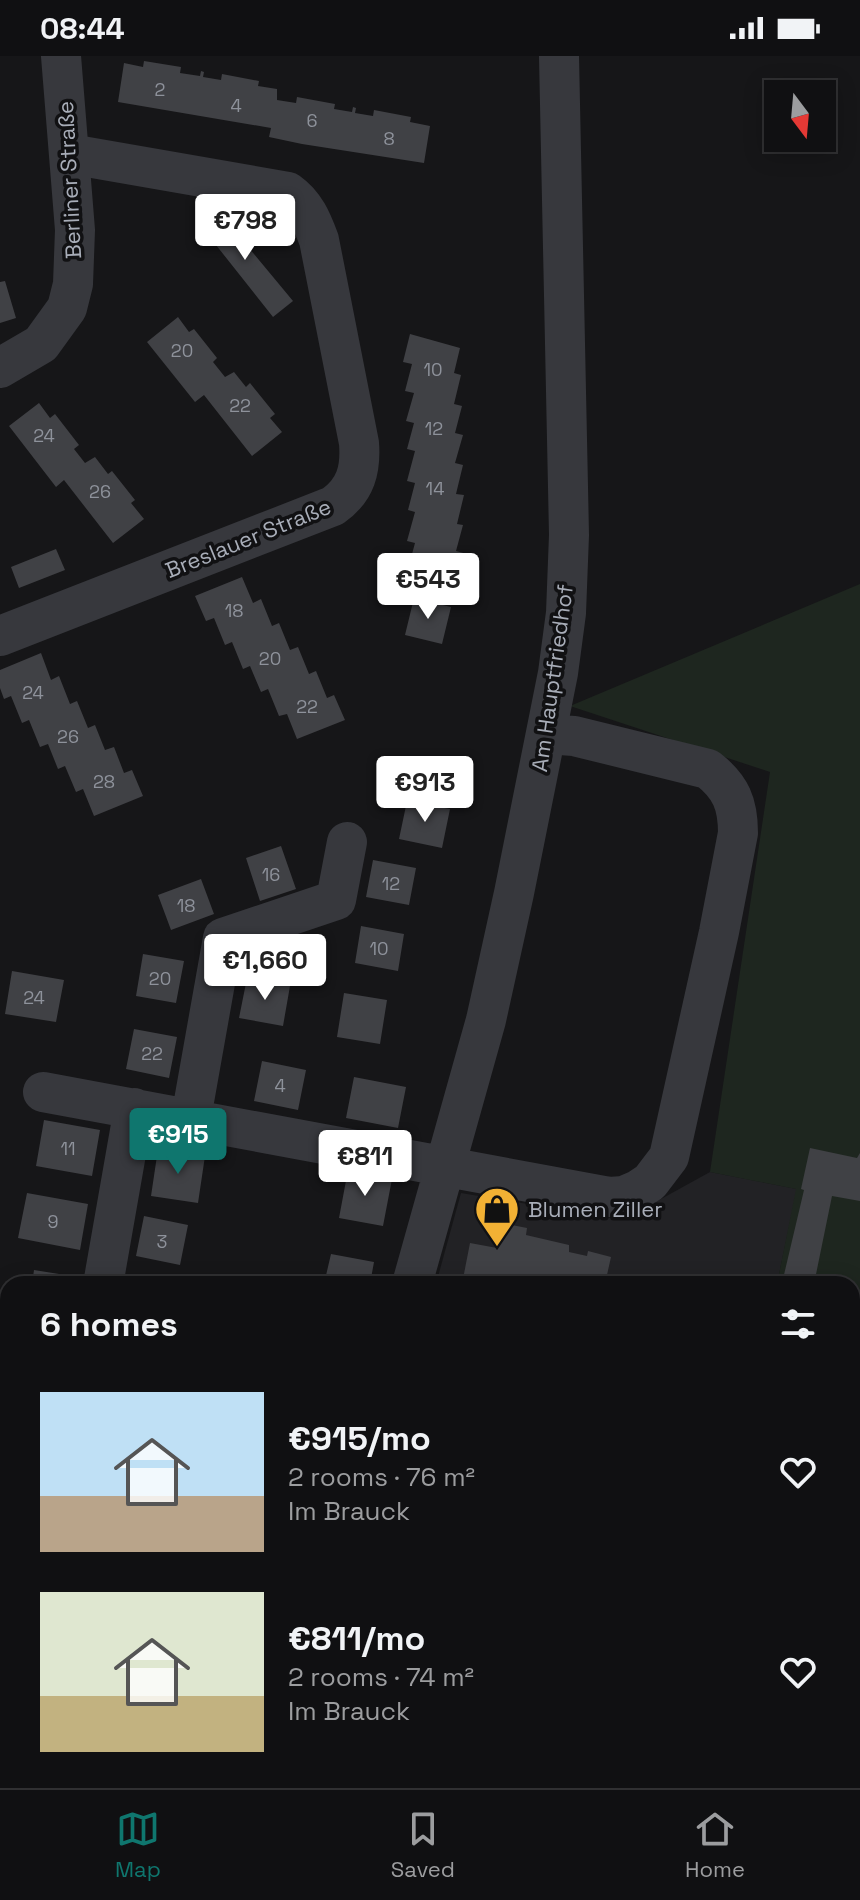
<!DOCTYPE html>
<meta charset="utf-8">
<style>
body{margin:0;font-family:"Space Grotesk",sans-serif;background:#1e1e20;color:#f1f3f6;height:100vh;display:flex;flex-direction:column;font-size:30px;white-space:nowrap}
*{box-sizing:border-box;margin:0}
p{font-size:26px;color:#9c9d9f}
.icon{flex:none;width:44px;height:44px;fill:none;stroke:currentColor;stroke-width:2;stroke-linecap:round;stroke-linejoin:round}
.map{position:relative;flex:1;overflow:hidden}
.details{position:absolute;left:0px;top:1220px;width:860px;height:512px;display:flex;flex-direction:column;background:#101012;border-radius:24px 24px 0 0;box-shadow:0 4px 20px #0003,0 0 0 2px #303032}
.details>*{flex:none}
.needle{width:52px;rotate:164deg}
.controls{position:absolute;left:764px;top:24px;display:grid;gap:16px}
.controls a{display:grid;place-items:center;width:72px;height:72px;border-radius:0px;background:#101012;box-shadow:0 4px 20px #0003,0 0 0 2px #303032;font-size:40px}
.price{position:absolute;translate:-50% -68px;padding:0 18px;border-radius:8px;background:#fff;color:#222;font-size:26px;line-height:52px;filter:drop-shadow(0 2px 4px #0008)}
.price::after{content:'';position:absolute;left:50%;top:48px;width:24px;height:18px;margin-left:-12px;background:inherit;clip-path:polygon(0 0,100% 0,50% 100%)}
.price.current{background:#0f766e;color:#fff}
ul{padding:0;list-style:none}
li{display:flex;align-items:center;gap:24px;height:200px;padding:0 40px}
li span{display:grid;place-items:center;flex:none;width:224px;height:160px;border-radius:0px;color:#555}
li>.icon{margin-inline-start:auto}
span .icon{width:96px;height:96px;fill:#fffc;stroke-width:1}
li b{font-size:34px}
h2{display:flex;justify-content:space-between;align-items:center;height:96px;padding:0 40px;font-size:34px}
.status{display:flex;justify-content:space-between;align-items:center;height:56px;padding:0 40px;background:#101012;direction:ltr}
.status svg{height:22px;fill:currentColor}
.tab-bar{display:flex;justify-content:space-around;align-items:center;height:112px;border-top:2px solid #303032;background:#101012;font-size:22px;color:#9c9d9f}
.tab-bar a{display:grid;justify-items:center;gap:4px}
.tab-bar .current{color:#0f766e}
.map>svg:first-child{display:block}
.built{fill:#222225}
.green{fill:#1e261f}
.building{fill:#404145}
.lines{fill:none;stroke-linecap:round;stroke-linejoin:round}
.minor{stroke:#37383d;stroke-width:40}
.labels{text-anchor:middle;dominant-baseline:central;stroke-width:7;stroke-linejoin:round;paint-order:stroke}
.number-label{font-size:18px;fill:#8e929b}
.street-label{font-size:22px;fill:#a8adb8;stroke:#111113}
.poi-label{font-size:22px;fill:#a8adb8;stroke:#111113;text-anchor:start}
</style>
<div class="status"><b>08:44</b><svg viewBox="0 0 49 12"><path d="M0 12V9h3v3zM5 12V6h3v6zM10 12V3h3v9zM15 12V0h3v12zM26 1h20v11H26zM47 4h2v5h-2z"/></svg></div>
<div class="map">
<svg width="860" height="1732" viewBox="0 0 860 1732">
<rect width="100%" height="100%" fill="#161618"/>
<path class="built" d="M710 1116 797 1133 777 1228H436L461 1137 623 1164Z"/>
<path class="green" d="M860 528V1732H228L232 1724H852V1228H777L796 1133 710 1116 770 716 570 650Z"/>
<path class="building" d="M144 5 181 11 180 17 200 20 201 15 204 16 203 21 221 24 222 18 259 25 258 30 277 33V44L296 47 297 41 335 48 334 53 352 56 353 51 356 52 355 57 373 60 374 54 411 61 410 66 430 70 424 107 302 88 269 81 271 72 118 46 124 7 143 11Z
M215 151 293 245 273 261 197 165Z
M5 225 16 262 0 267V226Z
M178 261 189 276 194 273 217 302 213 306 225 321 234 316 246 331 250 327 275 358 270 362 282 376 252 400 204 339 195 346 147 286Z
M410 278 460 292 454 317 461 319 454 348 462 350 455 377 463 379 455 407 463 409 456 438 464 439 457 468 463 469 456 495 467 498 460 526 408 513 415 487 407 485 415 456 408 454 415 427 407 425 415 395 407 393 414 367 406 365 414 337 405 335 412 308 403 306Z
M39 347 50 362 55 358 79 389 74 393 85 407 95 401 108 418 112 415 135 444 131 447 144 463 113 487 64 424 56 431 9 370Z
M56 493 65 514 19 532 11 511Z
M242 521 253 547 261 543 272 570 279 567 290 594 298 591 309 618 316 615 327 642 334 639 345 664 297 683 287 658 279 660 268 633 261 636 250 610 243 613 232 586 225 589 214 562 206 565 195 540Z
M414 542 451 551 442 588 405 579Z
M41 597 51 624 59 620 70 648 77 645 88 672 95 669 105 694 114 691 124 717 132 714 143 740 94 760 83 733 76 736 65 710 58 713 48 688 40 691 29 664 22 667 11 640 4 643 0 632V614Z
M407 745 450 753 442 792 399 783Z
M281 790 296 833 260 845 246 802Z
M373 804 416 812 409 849 366 841Z
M201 823 214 858 171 874 158 839Z
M361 870 404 878 398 915 355 907Z
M143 898 184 905 176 947 136 940Z
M12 915 64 924 56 966 5 958Z
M247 922 290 930 283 970 239 962Z
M344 937 387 944 380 988 337 981Z
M134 973 177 981 169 1022 126 1013Z
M262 1005 306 1014 298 1054 254 1045Z
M354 1021 406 1031 398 1072 346 1062Z
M44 1064 100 1074 92 1120 36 1110Z
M810 1092 857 1102 860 1097V1145L832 1140 814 1228H785L786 1223H783L804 1134 801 1133Z
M158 1093 205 1100 198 1147 151 1140Z
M348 1114 392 1123 383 1170 339 1162Z
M27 1137 88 1148 80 1194 18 1182Z
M144 1160 188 1169 180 1209 136 1200Z
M502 1167 527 1172 526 1179 569 1189V1196L587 1200 588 1195 611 1201 605 1228H462L470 1187 497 1192Z
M331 1198 374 1206 370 1228H324Z
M34 1214 78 1221 77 1228H32Z
M852 1330 860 1331V1372L857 1387 852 1386Z
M8 1342V1370L3 1367 0 1371V1353Z
M0 1689 8 1692V1724H17L14 1732H0Z
M92 1724H145L160 1730 164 1724 183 1732H109Z"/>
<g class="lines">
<path class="minor" d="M0 312 41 288 67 252 73 228 75 174 61 0
M0 580 333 450C356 434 361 413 359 387L319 184C312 165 305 148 288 136L70 98
M43 1036 609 1141 624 1140 638 1134 650 1126 669 1101 719 876 738 777C738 748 731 731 708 713L574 680 546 678
M191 1062 223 882 336 844 347 786
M104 1223 134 1052
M412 1228 486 964 514 837 558 617 566 557 569 479 559 0
M852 1462 860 1464
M0 1480 8 1518
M0 1634 8 1635"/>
</g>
<defs>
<g id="shop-pin" transform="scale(2.3)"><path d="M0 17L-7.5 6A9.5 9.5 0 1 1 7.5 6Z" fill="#f2b134" stroke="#111113"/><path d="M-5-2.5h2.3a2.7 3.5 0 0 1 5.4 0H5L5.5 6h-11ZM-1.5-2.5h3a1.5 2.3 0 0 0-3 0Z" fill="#111"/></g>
</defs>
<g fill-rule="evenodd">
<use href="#shop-pin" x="497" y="1153"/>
</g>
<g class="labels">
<g class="number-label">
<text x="160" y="33">2</text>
<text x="236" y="49">4</text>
<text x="312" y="64">6</text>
<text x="389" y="82">8</text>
<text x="182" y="294">20</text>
<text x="433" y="313">10</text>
<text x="240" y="349">22</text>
<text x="434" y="372">12</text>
<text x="44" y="379">24</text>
<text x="435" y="432">14</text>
<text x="100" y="435">26</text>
<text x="234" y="554">18</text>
<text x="270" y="602">20</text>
<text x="33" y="636">24</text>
<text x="307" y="650">22</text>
<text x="68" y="680">26</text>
<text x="104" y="725">28</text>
<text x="271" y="818">16</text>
<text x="391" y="827">12</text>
<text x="186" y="849">18</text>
<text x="379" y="892">10</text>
<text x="160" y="922">20</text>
<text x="34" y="941">24</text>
<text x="152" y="997">22</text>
<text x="280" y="1029">4</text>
<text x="68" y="1092">11</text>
<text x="53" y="1165">9</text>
<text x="162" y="1185">3</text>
</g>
<g class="street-label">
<text transform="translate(69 124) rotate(-93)">Berliner Straße</text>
<text transform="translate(248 482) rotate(-22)">Breslauer Straße</text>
<text transform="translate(552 622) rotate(-82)">Am Hauptfriedhof</text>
</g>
<g class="poi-label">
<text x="528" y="1153">Blumen Ziller</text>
</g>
</g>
</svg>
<div class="controls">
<a><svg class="needle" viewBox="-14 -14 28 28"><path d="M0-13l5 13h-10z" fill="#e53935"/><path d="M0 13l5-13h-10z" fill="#9c9d9f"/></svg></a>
</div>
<b class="price" style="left:245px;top:206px">€798</b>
<b class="price" style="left:428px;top:565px">€543</b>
<b class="price" style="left:425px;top:768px">€913</b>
<b class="price" style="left:265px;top:946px">€1,660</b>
<b class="price current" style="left:178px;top:1120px">€915</b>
<b class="price" style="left:365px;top:1142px">€811</b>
<section class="details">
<h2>6 homes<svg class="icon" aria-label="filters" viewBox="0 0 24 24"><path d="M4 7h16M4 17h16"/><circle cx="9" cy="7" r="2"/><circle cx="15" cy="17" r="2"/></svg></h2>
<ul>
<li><span style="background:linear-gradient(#bfe0f5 65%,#b9a48a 0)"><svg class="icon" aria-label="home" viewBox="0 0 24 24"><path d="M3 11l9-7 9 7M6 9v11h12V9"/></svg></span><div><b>€915/mo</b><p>2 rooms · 76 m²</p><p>Im Brauck</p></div><svg class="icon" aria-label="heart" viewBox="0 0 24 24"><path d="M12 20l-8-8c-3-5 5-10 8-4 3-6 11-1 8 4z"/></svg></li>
<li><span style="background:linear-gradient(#dfe7d0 65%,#c2b280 0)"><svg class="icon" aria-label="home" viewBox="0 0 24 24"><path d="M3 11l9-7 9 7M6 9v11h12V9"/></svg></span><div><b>€811/mo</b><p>2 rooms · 74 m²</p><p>Im Brauck</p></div><svg class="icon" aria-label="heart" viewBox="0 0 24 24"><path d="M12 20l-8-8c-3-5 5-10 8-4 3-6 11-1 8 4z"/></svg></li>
</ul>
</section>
</div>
<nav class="tab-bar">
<a class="current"><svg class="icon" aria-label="map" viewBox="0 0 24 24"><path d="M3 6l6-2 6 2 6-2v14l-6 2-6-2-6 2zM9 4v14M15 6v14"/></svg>Map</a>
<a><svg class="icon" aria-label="saved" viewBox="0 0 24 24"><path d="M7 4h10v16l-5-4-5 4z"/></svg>Saved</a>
<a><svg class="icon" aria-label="home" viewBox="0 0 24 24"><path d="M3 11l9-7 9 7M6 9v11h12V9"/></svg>Home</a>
</nav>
